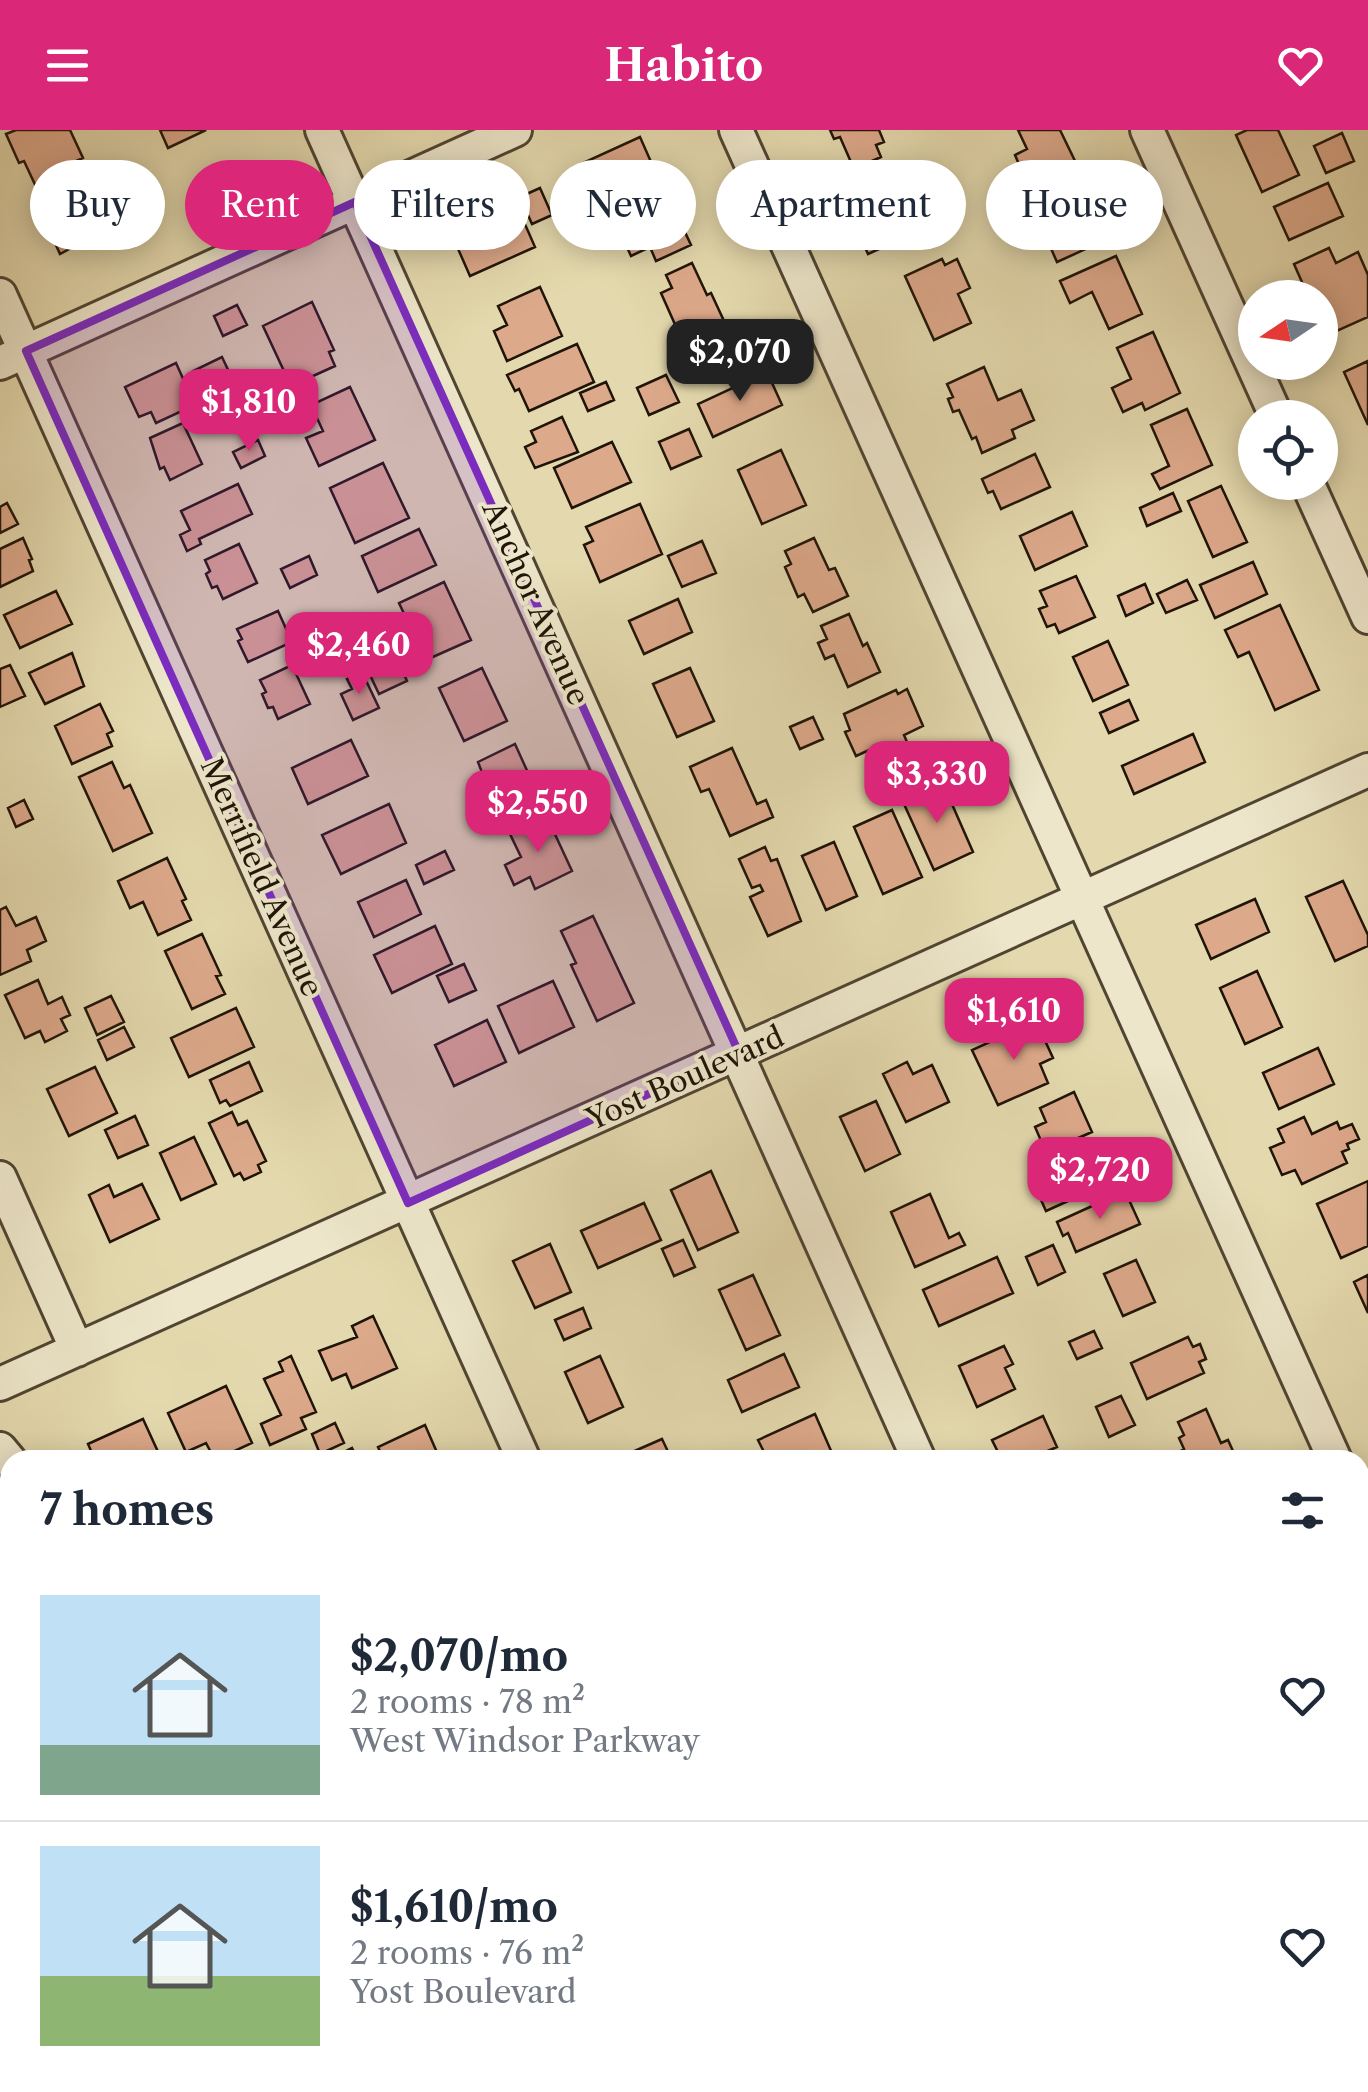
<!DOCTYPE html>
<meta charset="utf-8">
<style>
body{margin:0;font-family:"Libre Caslon Text",serif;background:#f6f6f7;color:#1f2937;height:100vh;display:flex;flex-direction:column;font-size:38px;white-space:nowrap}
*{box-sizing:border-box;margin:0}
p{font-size:32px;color:#747a83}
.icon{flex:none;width:55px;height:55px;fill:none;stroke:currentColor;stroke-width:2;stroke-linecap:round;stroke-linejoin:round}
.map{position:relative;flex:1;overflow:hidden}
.sheet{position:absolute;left:0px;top:1320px;width:1370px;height:642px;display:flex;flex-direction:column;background:#fff;border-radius:30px 30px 0 0;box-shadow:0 5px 25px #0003}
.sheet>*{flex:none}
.top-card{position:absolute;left:30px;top:30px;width:1310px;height:90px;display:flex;gap:20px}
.needle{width:65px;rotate:257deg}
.fabs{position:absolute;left:1238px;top:150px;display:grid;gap:20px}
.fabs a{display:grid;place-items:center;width:100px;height:100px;border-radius:50%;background:#fff;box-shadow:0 5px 25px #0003;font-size:50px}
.price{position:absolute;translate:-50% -85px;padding:0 22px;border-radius:20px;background:#db2777;color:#fff;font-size:32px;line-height:65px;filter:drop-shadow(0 2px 5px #0008)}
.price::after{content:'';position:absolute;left:50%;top:60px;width:30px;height:22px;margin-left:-15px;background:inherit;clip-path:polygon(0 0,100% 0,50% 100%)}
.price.active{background:#222;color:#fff}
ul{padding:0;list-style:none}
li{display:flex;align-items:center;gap:30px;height:250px;padding:0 40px}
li+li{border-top:2px solid #e0e1e3}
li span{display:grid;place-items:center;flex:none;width:280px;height:200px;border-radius:0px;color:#555}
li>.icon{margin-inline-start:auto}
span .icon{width:120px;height:120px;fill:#fffc;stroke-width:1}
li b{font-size:42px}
h2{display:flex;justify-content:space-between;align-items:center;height:120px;padding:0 40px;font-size:42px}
.pill{padding:0 35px;border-radius:45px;background:#fff;box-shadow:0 5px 25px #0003;font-size:35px;line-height:90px}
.pill.active{background:#db2777;color:#fff}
header{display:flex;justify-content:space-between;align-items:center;height:130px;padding:0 40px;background:#db2777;color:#fff;font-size:45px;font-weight:700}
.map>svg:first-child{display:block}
.water{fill:#95baac;stroke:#66786a;stroke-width:2.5}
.building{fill:#dda98b;stroke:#1f1408;stroke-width:2.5}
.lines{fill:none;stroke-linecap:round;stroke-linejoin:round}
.lane-casing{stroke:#504532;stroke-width:20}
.street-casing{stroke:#504532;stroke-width:38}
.secondary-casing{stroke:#1f1408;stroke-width:50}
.path{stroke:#1f1408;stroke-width:5;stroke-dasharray:2.5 5;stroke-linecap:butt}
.lane{stroke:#ede6ca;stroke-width:15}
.street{stroke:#ede6ca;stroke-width:32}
.secondary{stroke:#ede6ca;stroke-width:45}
.rail-casing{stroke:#1f1408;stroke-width:11}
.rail{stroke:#ede6ca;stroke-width:8;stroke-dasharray:22;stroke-linecap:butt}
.marked{fill:#7b2cbf;fill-opacity:0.2;stroke:#7b2cbf;stroke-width:8;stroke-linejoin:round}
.labels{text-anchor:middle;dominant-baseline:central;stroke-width:8;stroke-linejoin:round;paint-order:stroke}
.street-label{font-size:30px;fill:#1f1408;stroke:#ede6ca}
</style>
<header><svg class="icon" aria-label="menu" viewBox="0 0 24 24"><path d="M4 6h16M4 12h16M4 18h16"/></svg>Habito<svg class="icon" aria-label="heart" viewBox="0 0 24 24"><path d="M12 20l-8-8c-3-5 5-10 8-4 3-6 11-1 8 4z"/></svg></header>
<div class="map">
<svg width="1368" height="1962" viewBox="0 0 1368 1962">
<rect width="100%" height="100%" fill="#e4d9ae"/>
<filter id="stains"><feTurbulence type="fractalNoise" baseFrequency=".002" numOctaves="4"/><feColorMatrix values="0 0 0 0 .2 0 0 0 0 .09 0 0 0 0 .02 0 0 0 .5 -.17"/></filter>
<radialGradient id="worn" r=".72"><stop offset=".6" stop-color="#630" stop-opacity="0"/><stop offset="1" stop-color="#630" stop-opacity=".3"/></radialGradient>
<path class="water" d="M0 1585 10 1598V1676L0 1654Z
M253 1953H315L327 1962H262Z"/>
<path class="building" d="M70 0 83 28 61 38 66 51 39 63 24 31 19 33 6 4 16 0Z
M160 0H206L168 18Z
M830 0H879L884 12 876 15 881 27 854 39 840 7 834 9Z
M1018 0H1060L1075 31 1027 53 1015 25 1027 19Z
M1247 0H1278L1299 45 1262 62 1236 5Z
M1342 3 1354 31 1326 43 1314 16Z
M640 7 655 41 589 70 574 37Z
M1083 48 1110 108 1057 132 1045 105 1061 98 1046 65Z
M1328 53 1343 86 1289 110 1274 77Z
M657 56 669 83 675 81 691 115 656 131 650 117 631 126 609 77Z
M540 58 552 85 532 94 520 67Z
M91 62 94 70 105 66 117 93 60 124 46 93 77 78 74 70Z
M513 67 535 117 470 146 448 96Z
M910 68 923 99 868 124 854 93Z
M1329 118 1336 133 1358 122 1368 145V187L1330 204 1320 188V168H1309L1294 134Z
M1116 126 1142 184 1109 199 1092 162 1070 173 1060 151Z
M942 129 945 135 957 129 970 158 958 164 971 193 934 210 905 146Z
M692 133 707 165 711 163 724 191 682 210 661 163 672 158 666 145Z
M540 157 562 206 507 231 494 201 507 195 498 176Z
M312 172 334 220 329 222 335 236 291 256 263 196Z
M237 175 247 195 223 206 214 186Z
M735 195 750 229 711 247 695 213Z
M1153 202 1180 263 1145 280 1142 273 1123 282 1112 258 1131 249 1117 218Z
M577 214 594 252 529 281 519 259 515 261 507 245Z
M222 227 238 261 209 275 193 241Z
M1368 231V295L1344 242Z
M176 233 195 275 156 293 151 282 139 287 125 257Z
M984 237 998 270 1021 260 1034 290 1012 300 1015 308 982 323 976 307 972 309 959 280 953 282 948 269 953 267 947 254Z
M767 242 782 275 713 307 698 274Z
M666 245 679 272 649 285 637 258Z
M606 252 614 270 588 281 580 263Z
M271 254 279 271 251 284 244 268Z
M350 257 375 310 319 336 306 308 323 301 311 275Z
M1187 279 1212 335 1160 359 1152 344 1169 336 1151 295Z
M562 287 578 322 535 338 525 317 536 312 531 301Z
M183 293 202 334 170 350 164 337 160 339 150 308Z
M689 299 701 326 671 339 659 312Z
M258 310 265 326 241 338 233 322Z
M612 312 631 352 572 378 554 338Z
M781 320 806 375 762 394 738 340Z
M1035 324 1050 357 1001 379 993 361 988 363 982 349Z
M383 333 409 388 355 413 330 358Z
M238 354 252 384 199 409 201 414 187 421 180 405 190 400 181 381Z
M1221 356 1247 412 1213 427 1188 371Z
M1173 363 1181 381 1147 396 1140 378Z
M7 373 18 394 0 403V377Z
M640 374 662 424 600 452 584 415 593 411 586 397Z
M1072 382 1087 416 1035 440 1020 406Z
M419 399 436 435 378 462 362 426Z
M23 408 32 429 29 430 33 441 0 457V419Z
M814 408 829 440 835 438 848 466 813 482 804 464 798 467 785 437 791 434 785 421Z
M702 411 716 443 682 457 668 426Z
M239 414 257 453 223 469 217 456 212 458 206 444 210 441 205 430Z
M309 426 317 445 290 458 281 439Z
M1253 432 1267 464 1215 488 1200 455Z
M1076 446 1095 487 1059 503 1055 494 1047 497 1039 479 1047 476 1040 461Z
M1187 450 1197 470 1166 483 1157 464Z
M444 452 471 510 426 530 399 473Z
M1145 454 1153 473 1126 486 1118 466Z
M56 461 72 494 20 518 4 485Z
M678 469 692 502 644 524 629 491Z
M1280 475 1319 560 1275 580 1249 522 1238 527 1225 500Z
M278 481 292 512 248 532 238 511 242 509 237 499Z
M849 484 863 516 867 513 880 542 848 557 834 525 825 529 818 513 827 509 821 496Z
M1108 511 1128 555 1093 571 1073 527Z
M72 523 84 556 45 574 29 543Z
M398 531 407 551 379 564 370 545Z
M10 535 25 566 0 577V539Z
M292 535 310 574 278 589 273 577 268 578 262 564 266 562 260 550Z
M482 538 507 591 464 611 439 558Z
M690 538 714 591 677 607 653 554Z
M362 542 379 578 353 590 341 564 352 559 347 549Z
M907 559 923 596 904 605 910 619 883 631 876 617 856 626 845 602 850 600 844 584 896 560 898 564Z
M1129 570 1138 590 1109 603 1100 583Z
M100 574 113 601 107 604 112 616 72 634 55 596Z
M813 587 823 609 800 619 790 597Z
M1193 604 1205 632 1134 664 1122 636Z
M351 610 368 646 308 674 292 638Z
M515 614 534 656 529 658 534 670 499 687 478 632Z
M732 618 757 674 766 670 773 687 730 706 709 659 701 662 690 637Z
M112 632 124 658 130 655 152 703 113 721 79 647Z
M924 654 928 663 944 656 973 722 934 740 904 674 908 672 904 664Z
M24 670 33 689 16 697 8 678Z
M389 674 406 713 341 744 322 705Z
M892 680 922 747 883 764 854 697Z
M547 687 572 741 535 759 530 747 514 755 505 735 521 727 510 704Z
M834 712 857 766 826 780 802 726Z
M765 717 771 731 777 729 801 791 768 806 750 767 763 761 760 755 752 758 739 729Z
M445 721 454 740 424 754 416 735Z
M167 728 186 769 182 771 191 790 158 805 143 772 130 778 118 751Z
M406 750 421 784 374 807 358 772Z
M1343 751 1368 805V816L1335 831 1306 767Z
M1255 769 1269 802 1211 829 1196 795Z
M6 777 16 796 36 787 46 811 27 820 31 831 0 845V780Z
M593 786 634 873 597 891 571 835 576 833 561 801Z
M435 796 452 834 392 863 374 825Z
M202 804 221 845 216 846 225 864 192 879 165 821Z
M464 834 476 860 449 872 437 846Z
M1257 841 1282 897 1245 914 1220 858Z
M38 850 48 874 62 867 70 885 61 889 67 901 45 912 40 901 25 908 5 865Z
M553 851 574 897 519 923 498 876Z
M111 866 124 892 97 905 85 878Z
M236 878 254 917 189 947 171 908Z
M487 890 506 932 454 956 435 915Z
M1036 891 1053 928 1040 934 1048 953 998 975 972 920Z
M124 897 134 917 107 930 98 910Z
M1318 918 1334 954 1279 979 1263 943Z
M249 932 262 961 230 976 226 970 220 973 210 950Z
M907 932 913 944 932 935 949 972 906 992 883 944Z
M95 937 117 983 69 1006 47 959Z
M1074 962 1092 1002 1046 1022 1035 997 1046 992 1040 978Z
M876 971 900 1024 865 1041 840 987Z
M232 982 238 995 247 991 266 1031 258 1035 261 1042 244 1050 240 1043 234 1046 209 993Z
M135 986 148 1015 118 1028 105 1000Z
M1304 987 1312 1004 1337 992 1340 999 1352 994 1359 1009 1347 1014 1349 1019 1342 1022 1347 1033 1302 1054 1295 1040 1282 1045 1270 1018 1284 1012 1278 999Z
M194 1007 216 1054 181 1070 160 1023Z
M1096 1015 1112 1051 1046 1081 1030 1045Z
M711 1041 738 1102 698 1120 671 1060Z
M1368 1051V1116L1341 1128 1317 1074Z
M142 1054 159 1089 110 1112 89 1065 109 1055 114 1067Z
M1125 1061 1140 1094 1076 1122 1068 1103 1063 1106 1057 1092Z
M930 1064 949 1108 959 1103 965 1115 915 1137 891 1082Z
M644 1073 661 1110 598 1138 581 1101Z
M683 1110 695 1137 674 1146 662 1119Z
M550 1114 571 1162 535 1178 513 1131Z
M1053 1115 1065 1142 1038 1155 1026 1127Z
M997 1127 1013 1163 939 1196 923 1160Z
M1136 1130 1155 1172 1123 1186 1104 1144Z
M753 1145 780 1205 746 1220 719 1160Z
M1368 1145V1183L1354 1152Z
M583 1178 591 1198 564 1210 555 1190Z
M373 1186 397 1238 352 1258 346 1244 332 1250 319 1221 357 1207 352 1196Z
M1094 1201 1102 1218 1077 1229 1069 1212Z
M1188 1207 1193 1217 1200 1214 1206 1229 1199 1232 1204 1243 1147 1269 1131 1233Z
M1004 1216 1013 1234 1005 1238 1015 1259 977 1277 959 1236Z
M784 1224 799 1257 742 1282 728 1250Z
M291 1226 316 1282 301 1288 306 1299 270 1315 261 1294 281 1285 264 1249 283 1241 279 1232Z
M600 1226 623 1277 588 1293 565 1242Z
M226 1256 252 1313 215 1330 206 1313 186 1322 168 1283Z
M1121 1266 1135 1295 1109 1307 1096 1277Z
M1206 1279 1221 1313 1228 1310 1237 1330H1180L1177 1323 1184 1319 1179 1308 1184 1305 1178 1292Z
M815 1284 835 1330H768L758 1310Z
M1043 1286 1057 1317 1043 1323 1046 1330H1002L992 1310Z
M143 1289 159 1324 146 1330H95L88 1314Z
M335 1293 344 1313 320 1324 312 1304Z
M425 1295 439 1327 433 1330H384L378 1317Z
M662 1309 672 1330H614Z
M352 1318 358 1330H328Z
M0 1431 3 1434 0 1437 10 1447V1460L0 1469Z
M10 1492V1519L0 1510V1503Z
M1360 1730 1368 1747V1821L1360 1825Z
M10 1873V1916L0 1920V1877Z
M382 1952H490L482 1962H376Z
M533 1952H577L562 1962H545Z"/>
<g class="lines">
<g class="lane-casing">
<path id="lane" d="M1360 1564 1368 1560
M1360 1599 1368 1620"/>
</g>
<g class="street-casing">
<path id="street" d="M322 0 919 1330
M736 0 1335 1330
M1147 0 1277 288
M0 165 524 1330
M0 233 515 0
M1307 352 1368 487
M0 1048 77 1220
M0 1254 1368 640
M0 1319 10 1331
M1360 1385 1368 1402
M749 1952 761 1962
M1189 1952 1194 1962
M21 1962 44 1952"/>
</g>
<g class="secondary-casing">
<path id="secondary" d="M1360 1652 1368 1648
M682 1962 699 1952"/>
</g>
<path class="path" d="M1259 1960 1270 1954"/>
<use href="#lane" class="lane"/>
<use href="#street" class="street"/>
<use href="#secondary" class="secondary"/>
<g class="rail-casing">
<path id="rail" d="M1360 1935 1368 1932
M1301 1962 1322 1952
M1345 1962 1368 1951"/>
</g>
<use href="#rail" class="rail"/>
</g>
<path class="marked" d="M355 72 739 923 408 1073 26 221Z"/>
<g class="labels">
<g class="street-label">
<text transform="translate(536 473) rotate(66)">Anchor Avenue</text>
<text transform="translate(262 747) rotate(66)">Merrifield Avenue</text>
<text transform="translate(685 948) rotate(-24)">Yost Boulevard</text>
</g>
</g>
<rect width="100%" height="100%" filter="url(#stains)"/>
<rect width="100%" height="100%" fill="url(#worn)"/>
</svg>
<div class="fabs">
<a><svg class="needle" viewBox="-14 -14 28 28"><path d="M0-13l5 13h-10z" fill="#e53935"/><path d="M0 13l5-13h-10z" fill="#747a83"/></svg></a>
<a><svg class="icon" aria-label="locate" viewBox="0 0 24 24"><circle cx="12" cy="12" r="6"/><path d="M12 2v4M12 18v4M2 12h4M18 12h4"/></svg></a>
</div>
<b class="price active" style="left:740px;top:274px">$2,070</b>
<b class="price" style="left:249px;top:324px">$1,810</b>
<b class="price" style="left:359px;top:567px">$2,460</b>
<b class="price" style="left:937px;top:696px">$3,330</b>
<b class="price" style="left:538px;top:725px">$2,550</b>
<b class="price" style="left:1014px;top:933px">$1,610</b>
<b class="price" style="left:1100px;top:1092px">$2,720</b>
<div class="top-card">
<a class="pill">Buy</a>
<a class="pill active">Rent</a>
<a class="pill">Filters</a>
<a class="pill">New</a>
<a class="pill">Apartment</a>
<a class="pill">House</a>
</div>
<section class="sheet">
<h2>7 homes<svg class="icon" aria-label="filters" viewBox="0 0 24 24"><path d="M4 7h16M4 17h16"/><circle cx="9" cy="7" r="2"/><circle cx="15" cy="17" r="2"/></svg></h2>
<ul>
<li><span style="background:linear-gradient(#bfe0f5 75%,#7fa58c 0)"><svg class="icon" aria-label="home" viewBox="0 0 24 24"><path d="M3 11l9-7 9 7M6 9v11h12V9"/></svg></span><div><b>$2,070/mo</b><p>2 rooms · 78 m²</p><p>West Windsor Parkway</p></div><svg class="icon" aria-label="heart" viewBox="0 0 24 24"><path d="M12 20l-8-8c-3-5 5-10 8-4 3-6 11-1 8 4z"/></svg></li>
<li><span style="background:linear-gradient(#bfe0f5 65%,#8fb573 0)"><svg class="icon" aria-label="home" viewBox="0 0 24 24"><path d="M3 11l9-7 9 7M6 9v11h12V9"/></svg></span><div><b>$1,610/mo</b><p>2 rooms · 76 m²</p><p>Yost Boulevard</p></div><svg class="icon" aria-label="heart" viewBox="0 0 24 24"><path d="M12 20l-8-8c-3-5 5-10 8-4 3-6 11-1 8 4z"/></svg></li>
</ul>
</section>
</div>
